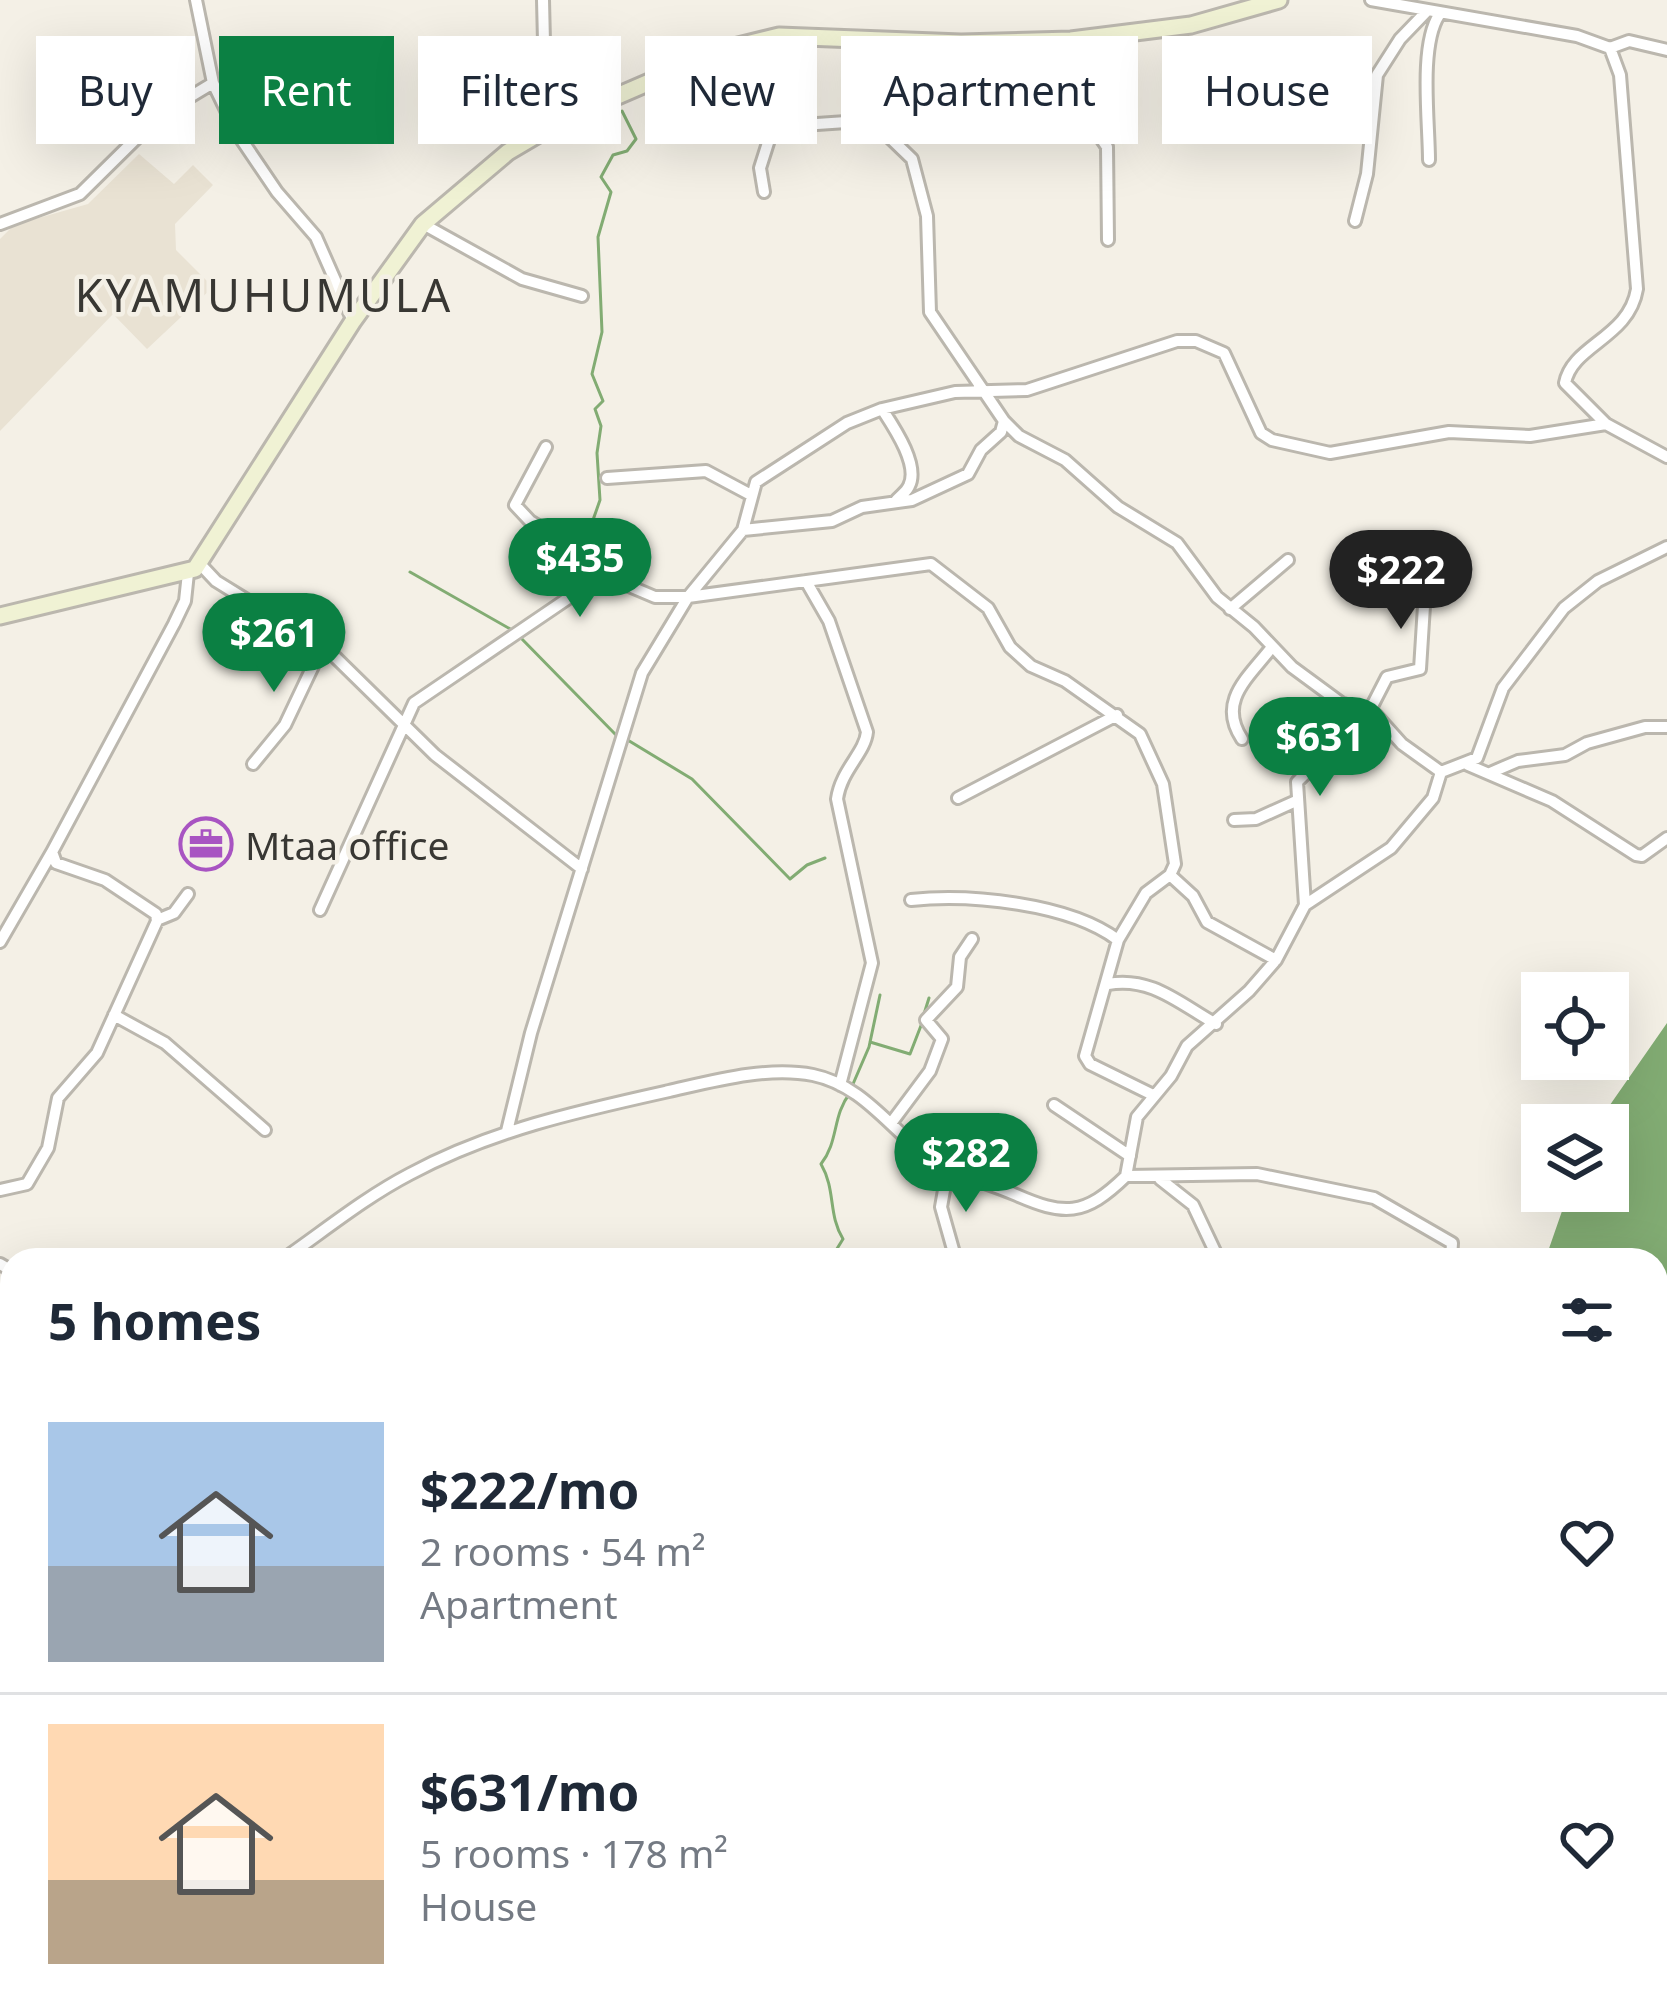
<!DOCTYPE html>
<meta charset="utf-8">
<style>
body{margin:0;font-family:"Noto Sans",sans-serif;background:#f6f6f7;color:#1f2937;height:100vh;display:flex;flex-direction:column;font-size:45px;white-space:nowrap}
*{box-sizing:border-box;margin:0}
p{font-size:39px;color:#747a83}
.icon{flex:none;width:66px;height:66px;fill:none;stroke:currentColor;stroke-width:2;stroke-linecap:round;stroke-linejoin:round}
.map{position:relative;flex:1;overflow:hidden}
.side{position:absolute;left:0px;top:1248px;width:1668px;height:768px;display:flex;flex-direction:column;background:#fff;border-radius:36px 36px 0 0;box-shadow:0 12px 48px #0002}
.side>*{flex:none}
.top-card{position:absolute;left:36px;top:36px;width:1596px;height:108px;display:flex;gap:24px}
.controls{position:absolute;left:1521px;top:972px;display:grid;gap:24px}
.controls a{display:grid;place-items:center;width:108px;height:108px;border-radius:0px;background:#fff;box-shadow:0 12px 48px #0002;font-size:60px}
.price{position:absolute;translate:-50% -102px;padding:0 27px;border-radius:42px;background:#0b8043;color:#fff;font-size:39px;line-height:78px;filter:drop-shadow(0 3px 6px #0008)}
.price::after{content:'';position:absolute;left:50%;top:72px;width:36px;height:27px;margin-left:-18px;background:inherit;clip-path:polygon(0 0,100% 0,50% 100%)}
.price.current{background:#222;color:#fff}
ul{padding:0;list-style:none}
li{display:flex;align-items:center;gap:36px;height:300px;padding:0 48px}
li+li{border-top:3px solid #e0e1e3}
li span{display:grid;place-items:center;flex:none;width:336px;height:240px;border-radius:0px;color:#555}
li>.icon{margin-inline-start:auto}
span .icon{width:144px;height:144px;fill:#fffc;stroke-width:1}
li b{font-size:51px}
h2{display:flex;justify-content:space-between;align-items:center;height:144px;padding:0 48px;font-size:51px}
.chip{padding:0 42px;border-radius:0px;background:#fff;box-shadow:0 12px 48px #0002;font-size:42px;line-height:108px}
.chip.current{background:#0b8043;color:#fff}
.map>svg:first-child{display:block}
.built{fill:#e9e2d3}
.water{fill:#82ac73}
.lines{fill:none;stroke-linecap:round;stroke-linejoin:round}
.stream{stroke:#82ac73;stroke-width:3}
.street-casing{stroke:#bbb7ae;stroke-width:16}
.secondary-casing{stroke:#bbb7ae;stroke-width:21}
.street{stroke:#fff;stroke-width:10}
.secondary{stroke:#f0f2d4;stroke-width:15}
.labels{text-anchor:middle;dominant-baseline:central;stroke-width:9;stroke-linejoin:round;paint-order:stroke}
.poi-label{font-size:39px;fill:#383733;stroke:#f4f0e6;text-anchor:start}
.quarter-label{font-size:45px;letter-spacing:3px;fill:#383733;stroke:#f4f0e6}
</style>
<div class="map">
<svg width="1667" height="2016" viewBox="0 0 1667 2016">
<rect width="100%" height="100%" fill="#f4f0e6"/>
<path class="built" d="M139 154 174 184 193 165 213 185 175 224 176 250 213 287 147 349 113 314 0 431V239L14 225 88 204Z
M12 1665V1937L0 1923V1820L10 1812 0 1793V1674Z"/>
<path class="water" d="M1667 1023V2016H1411L1407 2004H1656V1260H1545L1569 1191H1608V1125H1596Z"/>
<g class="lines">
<path class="stream" d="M587 564 586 540 600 500 597 453 601 426 595 409 603 401 592 374 602 332 598 237 611 192 601 177 613 155 627 151 636 139 622 111
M410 572 512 630
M519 636 617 736
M626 739 692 779 790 879 807 865 825 858
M924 1014 929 998
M870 1042 910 1054 922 1023
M853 1084 869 1047 880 995
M830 1260 843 1239C828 1215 836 1190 821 1164 839 1141 832 1116 850 1093"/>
<g class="street-casing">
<path id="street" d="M196 0 213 83 237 133 277 192 316 237 353 321
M543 0 544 42 564 119
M1371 0 1577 36 1610 48 1620 75 1637 289C1629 338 1572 345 1565 383L1606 424 1667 457
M1071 40 1075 89 1082 110 1107 147 1108 240
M1610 48 1629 41 1667 50
M685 67 722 112 773 127 861 121 883 131 912 159 927 216 930 312 1004 421 1019 436 1065 460 1118 507 1177 543 1217 597 1254 627 1292 667 1341 703 1376 715 1402 744 1441 772
M1429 160C1429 122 1419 46 1439 15
M764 192 760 168 773 127
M1355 221 1367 174 1377 75 1400 39 1426 12
M0 224 80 194 160 115 213 83
M423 224 522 279 582 296
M882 409C893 426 920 465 909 486 906 493 899 496 895 502
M607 478 706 471 751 495
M743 530 832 521 862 507 912 500 968 474 981 450 1001 432 1004 421
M200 564 216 581 329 651 435 755 582 869
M610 578 655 597H688L931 564 988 608 1010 647 1031 666 1065 681 1140 734 1163 784 1175 864 1170 875 1146 893 1118 940 1085 1056 1090 1064 1153 1095
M806 581 829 621 867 732C865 753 841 770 837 799L872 963 840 1085
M1230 609 1288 560
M1369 712 1387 677 1420 669 1425 590 1434 544
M1242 739C1217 701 1248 678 1272 647
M253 764 285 725 322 647
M1468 765 1552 801 1636 855 1642 856 1667 838
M1490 773 1518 761 1565 755 1587 743 1645 727H1667
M958 798 1117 715
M1234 820 1256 819 1296 801
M1170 875 1193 896 1207 922 1276 960
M911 900C970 894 1069 903 1118 940
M1305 905 1297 782 1345 734 1360 710
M320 910 414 703 570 597 572 578 564 542 530 521 515 505 546 447
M157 920 174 913 188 894
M0 942 52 852
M1108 984C1151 976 1180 1004 1216 1024
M114 1015 165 1043 265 1130
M1054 1105 1130 1156
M892 1122 930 1071 942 1039 926 1020 957 987 960 957 972 939
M507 1131 531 1033 642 673 688 597 743 530 756 482 847 423 882 409 955 392 1027 390 1177 341H1196L1224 353 1261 433 1272 440 1330 453 1449 432 1530 436 1606 424
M948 1168 941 1207 956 1260
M1126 1176 1257 1174 1374 1198 1452 1243 1451 1260
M1160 1179 1193 1205 1219 1260
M0 1190 27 1184 48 1148 58 1098 97 1053 157 921 156 914 105 880 56 863 52 852 174 624 185 601 188 573
M282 1260C324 1231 364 1198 410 1174 492 1130 579 1111 669 1091 713 1081 767 1066 813 1075 867 1086 894 1136 938 1163 961 1177 989 1183 1014 1194 1064 1216 1084 1217 1126 1176L1137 1117 1171 1076 1187 1046 1249 991 1276 960 1305 905 1391 848 1433 798 1441 772 1477 758 1503 688 1564 608 1598 581 1667 547
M0 1264 12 1271
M0 1369 12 1372
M0 1499 12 1478
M0 1830 12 1819
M0 1858 12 1864"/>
</g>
<g class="secondary-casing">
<path id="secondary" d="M0 616 195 569 353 321 423 224 508 152 564 119 726 49 779 36 961 43 1071 40 1191 25 1279 0"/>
</g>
<use href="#street" class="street"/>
<use href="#secondary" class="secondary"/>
</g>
<defs>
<g id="office-ring" transform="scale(2.7)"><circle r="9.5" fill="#f4f0e6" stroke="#a854c2" stroke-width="1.5"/><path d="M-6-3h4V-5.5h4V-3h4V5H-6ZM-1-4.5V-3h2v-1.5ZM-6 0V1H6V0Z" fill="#a854c2"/></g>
</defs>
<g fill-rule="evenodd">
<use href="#office-ring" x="206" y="844"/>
</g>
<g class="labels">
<g class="poi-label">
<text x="245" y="844">Mtaa office</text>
</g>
<g class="quarter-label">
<text x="264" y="294">KYAMUHUMULA</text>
</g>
</g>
</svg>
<div class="controls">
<a><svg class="icon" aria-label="locate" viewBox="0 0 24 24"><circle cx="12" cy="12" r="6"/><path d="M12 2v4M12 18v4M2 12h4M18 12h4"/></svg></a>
<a><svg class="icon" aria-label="layers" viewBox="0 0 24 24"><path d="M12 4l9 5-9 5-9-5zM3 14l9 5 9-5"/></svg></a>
</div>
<b class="price" style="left:580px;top:620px">$435</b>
<b class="price current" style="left:1401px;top:632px">$222</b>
<b class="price" style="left:274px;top:695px">$261</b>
<b class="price" style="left:1320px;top:799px">$631</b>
<b class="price" style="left:966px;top:1215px">$282</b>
<div class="top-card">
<a class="chip">Buy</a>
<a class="chip current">Rent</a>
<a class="chip">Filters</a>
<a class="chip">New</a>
<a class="chip">Apartment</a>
<a class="chip">House</a>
</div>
<section class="side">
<h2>5 homes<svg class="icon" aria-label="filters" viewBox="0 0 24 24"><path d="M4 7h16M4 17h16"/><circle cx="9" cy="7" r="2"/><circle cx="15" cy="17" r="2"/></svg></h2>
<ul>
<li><span style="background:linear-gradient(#a9c7e8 60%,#9aa5b1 0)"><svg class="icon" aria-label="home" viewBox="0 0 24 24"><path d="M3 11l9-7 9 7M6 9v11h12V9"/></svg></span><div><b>$222/mo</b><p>2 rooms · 54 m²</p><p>Apartment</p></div><svg class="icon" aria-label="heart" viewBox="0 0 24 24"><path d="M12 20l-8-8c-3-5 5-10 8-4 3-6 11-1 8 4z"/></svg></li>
<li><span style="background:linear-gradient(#ffd9b3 65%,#b9a48a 0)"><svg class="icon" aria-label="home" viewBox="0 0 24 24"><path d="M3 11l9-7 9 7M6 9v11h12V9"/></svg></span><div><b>$631/mo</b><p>5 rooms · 178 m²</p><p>House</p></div><svg class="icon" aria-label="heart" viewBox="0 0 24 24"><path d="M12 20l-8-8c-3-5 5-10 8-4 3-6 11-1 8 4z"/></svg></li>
</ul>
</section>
</div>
